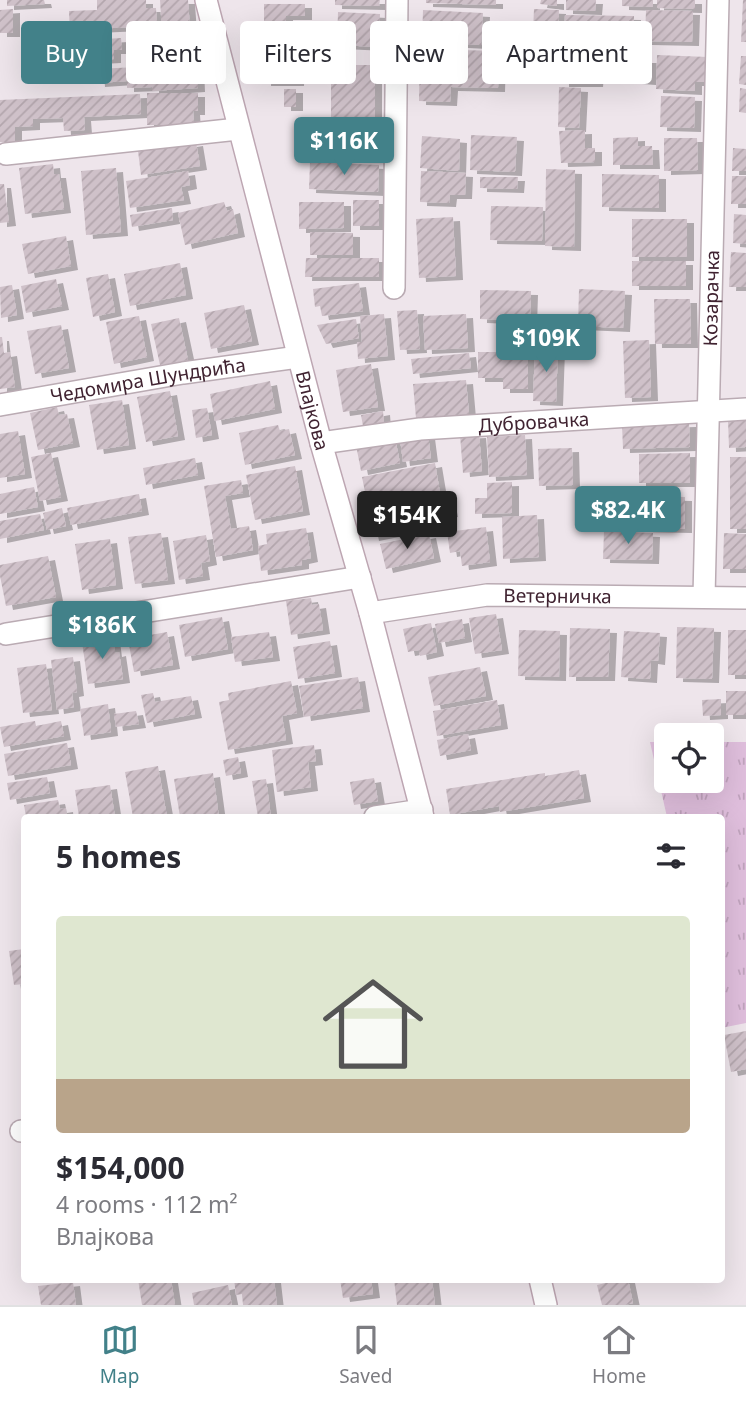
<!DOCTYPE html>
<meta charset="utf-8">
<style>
body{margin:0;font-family:"Noto Sans",sans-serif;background:#f7f7f7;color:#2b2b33;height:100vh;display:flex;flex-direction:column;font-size:26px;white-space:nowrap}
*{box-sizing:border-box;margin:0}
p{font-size:23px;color:#7c7c81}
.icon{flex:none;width:38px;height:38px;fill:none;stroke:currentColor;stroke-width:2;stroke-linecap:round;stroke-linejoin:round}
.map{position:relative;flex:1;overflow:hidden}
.sheet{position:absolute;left:21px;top:814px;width:704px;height:469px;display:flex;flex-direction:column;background:#fff;border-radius:7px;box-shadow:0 7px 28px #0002}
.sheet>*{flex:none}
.banner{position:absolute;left:21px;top:21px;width:705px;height:63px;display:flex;gap:14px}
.fabs{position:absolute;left:654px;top:723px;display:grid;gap:14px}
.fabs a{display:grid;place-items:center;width:70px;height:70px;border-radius:7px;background:#fff;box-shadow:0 7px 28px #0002;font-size:35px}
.price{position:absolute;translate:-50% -60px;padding:0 16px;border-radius:7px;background:#428189;color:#fff;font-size:23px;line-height:46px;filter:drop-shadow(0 2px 4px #0008)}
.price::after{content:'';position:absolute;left:50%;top:42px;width:21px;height:16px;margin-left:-10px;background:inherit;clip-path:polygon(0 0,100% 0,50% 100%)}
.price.on{background:#222;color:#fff}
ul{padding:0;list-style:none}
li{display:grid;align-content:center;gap:14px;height:371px;padding:0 35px}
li+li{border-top:2px solid #e1e1e2}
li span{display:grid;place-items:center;height:217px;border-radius:7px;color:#555}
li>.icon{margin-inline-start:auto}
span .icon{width:126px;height:126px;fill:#fffc;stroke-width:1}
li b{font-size:30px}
h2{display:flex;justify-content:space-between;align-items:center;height:84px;padding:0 35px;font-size:30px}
.chip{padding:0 24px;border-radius:7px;background:#fff;box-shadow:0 7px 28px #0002;font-size:24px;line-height:63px}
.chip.on{background:#428189;color:#fff}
.tab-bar{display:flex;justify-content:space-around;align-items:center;height:98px;border-top:2px solid #e1e1e2;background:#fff;font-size:19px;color:#7c7c81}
.tab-bar a{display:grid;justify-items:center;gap:4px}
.tab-bar .on{color:#428189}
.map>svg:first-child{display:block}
.grass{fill:url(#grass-tufts)}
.building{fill:url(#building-hatch);filter:url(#shadow)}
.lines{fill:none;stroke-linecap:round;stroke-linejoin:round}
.street-casing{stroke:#baabb3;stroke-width:24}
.secondary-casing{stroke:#bda6b2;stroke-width:24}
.street{stroke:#fff;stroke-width:21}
.secondary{stroke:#fff;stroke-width:21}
.labels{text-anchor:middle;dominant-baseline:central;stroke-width:6;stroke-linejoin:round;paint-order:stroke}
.street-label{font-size:19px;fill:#402331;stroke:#faf5f9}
</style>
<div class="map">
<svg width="746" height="1305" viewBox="0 0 746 1305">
<defs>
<pattern id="grass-tufts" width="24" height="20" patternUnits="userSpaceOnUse" patternTransform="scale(1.75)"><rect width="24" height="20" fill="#dfbedc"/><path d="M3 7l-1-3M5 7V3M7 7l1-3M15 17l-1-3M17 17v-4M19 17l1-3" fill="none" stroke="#c0a3bd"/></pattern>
<pattern id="building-hatch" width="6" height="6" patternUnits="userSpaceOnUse" patternTransform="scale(1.75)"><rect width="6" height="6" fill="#cfc1c9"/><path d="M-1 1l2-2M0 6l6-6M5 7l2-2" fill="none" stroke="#b3a6ad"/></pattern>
<filter id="shadow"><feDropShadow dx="7" dy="4" stdDeviation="0" flood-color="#0004"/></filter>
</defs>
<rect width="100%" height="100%" fill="#eee5eb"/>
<path class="grass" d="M650 742H667V780H712V742H746V1023L721 1028V817H667Z"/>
<path class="building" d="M7 0H44L45 4 7 6Z
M97 0H146V8H156L157 26 91 29V35H70L69 11 97 10Z
M160 0H188L190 29 162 31Z
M335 0H380L379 6 335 5Z
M426 0H496V5L426 3Z
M541 0H557V6L540 4Z
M566 0H596L595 11 566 10Z
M622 0H653V7L622 6Z
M657 0H695V9L657 8Z
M743 0H746V42H741Z
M264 4H305V16H286V26H264Z
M13 9V33H0V10Z
M534 9 559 10 557 54 532 53Z
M423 10 483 13 481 45 422 42Z
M646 10 693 11 692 42 645 41Z
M338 12 380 14 379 47 337 45Z
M565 15 634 16V35L605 34V50L564 49Z
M190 33 191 54 128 57 127 36Z
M303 34 326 35 324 62 302 61Z
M121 38 122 50H114V59L76 61 74 41Z
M265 44 298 45 297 82H264Z
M420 49 499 51 498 88 451 87 450 102 419 101Z
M64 51 65 68 31 71 29 55Z
M657 55 708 57 707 82H695V91L656 89Z
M741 56H746V85L739 84Z
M562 57H583V70L597 71 596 83H562Z
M636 59H651L649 81 635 80Z
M197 64 198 88 152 91V87L127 88V81L98 83 97 69Z
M331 65H375V117H331Z
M559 87 581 88 579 128 558 127Z
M740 88 746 89V113L739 112Z
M284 89H296V107H284Z
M147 93H198V111H193L194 125H147Z
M140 94 141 114 84 117 85 130 64 131 63 118 33 119V126L15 127V142H0V100Z
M661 96 695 97 694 128 660 127Z
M329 126 373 128 372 158 327 156Z
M585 130V148H595V162L561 163 559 131Z
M471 135 517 137 515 172 470 170Z
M422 136 460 139 459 171 420 168Z
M638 137V146H652L653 165H613V138Z
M664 138H697L698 170 664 171Z
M196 142 200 166 141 175 138 151Z
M733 148 746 149V171H732Z
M310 162 379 165 378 192 309 189Z
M53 164 54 174H59L64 209 25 214 19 168Z
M116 168 121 232 86 235 81 171Z
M546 169 575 170 574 247 545 246Z
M188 171 190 185 181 187 184 200 130 208 126 181Z
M421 171 466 173 465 195H450L449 203 420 202Z
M602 174 659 175V208L602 207Z
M732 176H746V204H731Z
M480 177H518L517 189 480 188Z
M0 184H4L9 222 0 223Z
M353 200H379V226H353Z
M224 202 227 211 233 209 238 233 185 245 178 213Z
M299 202H344V228L299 229Z
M491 206 543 207 542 241 490 240Z
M172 208 173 220 132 227 130 215Z
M734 214 746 215V244L733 243Z
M453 217 456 276 419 278 416 219Z
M632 219H687V257H632Z
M310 232 353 233V255H310Z
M66 236 71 266 28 274 22 244Z
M731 252 746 253V287H729Z
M306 258H379V277H305Z
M632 261H686V286H632Z
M180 263 186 295 130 306 124 274Z
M108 274 115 312 93 317 86 278Z
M56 279 62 306 26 313 21 286Z
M359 283 363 311 322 316 320 306 315 307 313 289Z
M12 285 17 315 1 318 0 287Z
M579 289 625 291 623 328 578 326Z
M480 290 531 291 530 321 480 319Z
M654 299H690L691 344H655Z
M244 305 252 341 211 349 204 313Z
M417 310 420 349 400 350 397 311Z
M384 314 388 356 358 359 357 342H362L360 316Z
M466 314 468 348 425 350 423 316Z
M139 316 147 357 114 364 106 322Z
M179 318 188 360 160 365 151 324Z
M356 319 359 338 326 344 317 325Z
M61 325 69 368 35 374 27 331Z
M0 337H2L4 353 10 352 15 387 0 389Z
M649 340 651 397 625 398 623 341Z
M535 346 558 347 556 402 533 401Z
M478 352H528V389H503V378H478Z
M469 353 471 368 413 374 411 359Z
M371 364 378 407 343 412 336 370Z
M466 380 469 414 416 418 413 384Z
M270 381 275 409 215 421 210 394Z
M170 391 178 436 146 442 137 397Z
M122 400 129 445 97 450 89 405Z
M57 407 59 415 67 414 73 443 38 450 30 413Z
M207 408 212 435 196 438 192 410Z
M383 411 384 423 363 426 361 415Z
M746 419V447L729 448 728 420Z
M689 423 690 447 623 449 622 425Z
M278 425 280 431 289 429 295 455 245 465 239 433Z
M18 431 25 474 0 478V434Z
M479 434 482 471 463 473 460 435Z
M428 435 431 458 403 462 400 439Z
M525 435 527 475 489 477 487 437Z
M395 438 400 463 361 471 356 445Z
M572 448 573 485 539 486 538 449Z
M51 453 61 497 40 501 31 457Z
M690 453V483H639V454Z
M730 457H746V529H730Z
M195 458 198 475 146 485 143 468Z
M435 463 440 493 368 507 362 477Z
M295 466 303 511 255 520 246 475Z
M241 480 243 493 225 496 231 529 249 526 253 550 216 557 204 486Z
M512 482V513L475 514V498H487V483Z
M588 486 610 487 609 526 587 525Z
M34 487 38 507 0 514V494Z
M139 494 142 511 71 525 67 508Z
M638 496 685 497V529L637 528Z
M448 498 451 513 410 520 407 506Z
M402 504 407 530 372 537 367 511Z
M62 508 66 526 47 530 43 513Z
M40 514 44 530 0 539V521Z
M537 515 539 557 503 559 502 517Z
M486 527 490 562 462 566 460 551 450 553 447 532Z
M306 528 311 558 302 560V565L261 571 258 546 267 544 266 534Z
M604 531 653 533 652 560 603 559Z
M161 533 168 580 135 584 128 537Z
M724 533 746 534V569H723Z
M429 534 434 558 386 569 380 544Z
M206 535 210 561 201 563 203 576 179 580 173 541Z
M110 539 116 585 82 590 75 544Z
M48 556 56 597 6 606 0 576V565Z
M311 598 312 605 319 604 323 630 291 635 286 601Z
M496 614 502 650 475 654 469 618Z
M222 617 228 649 185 657 179 625Z
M462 619 465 638 439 643 435 624Z
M431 623 437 652 420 656 419 650 408 652 403 629Z
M677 627 714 628 712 679 676 678Z
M570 628 610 629 608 677H569Z
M519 630 560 631 559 677 518 676Z
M728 630H746V675H728Z
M624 631 660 633 658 661 651 660 650 679 621 677Z
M167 632 173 665 134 672 128 639Z
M269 632 273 657 235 662 231 637Z
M113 638 115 653 119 652 123 679 88 684 82 642Z
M330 641 335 673 298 679 293 647Z
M73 657 77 692 72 693 74 707 57 710 51 660Z
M46 664 52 710 23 713 17 668Z
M480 667 486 696 434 706 428 677Z
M358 677 363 708 304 717 299 686Z
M291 681 297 713 282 716 286 740 228 750 219 702 229 700 228 693Z
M726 691H746V715H726Z
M153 693 155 702 191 696 195 714 147 723 141 695Z
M721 699V715L703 716 702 700Z
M497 700 501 725 437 736 433 711Z
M108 704 111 732 84 736 80 709Z
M136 711 139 724 116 727 114 714Z
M35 721 36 726 61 721 64 736 4 747 0 727Z
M468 734 471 750 440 756 437 740Z
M67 743 71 765 8 776 4 754Z
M314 745 316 761 308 762 311 787 277 792 272 750Z
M238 757 241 773 226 776 223 760Z
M158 766 167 817H133L125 772Z
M579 770 584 798 500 812 499 806 450 815 446 789 545 773V776Z
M213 773 219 817H180L174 779Z
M47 777 50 793 10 800 7 783Z
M374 778 378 801 354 805 350 782Z
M266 779 271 817H258L252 781Z
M110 785 115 817H79L75 790Z
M58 800 60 809 66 808 67 817H26L24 805Z
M24 949V984L14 985 9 951Z
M746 1031V1069L731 1072 724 1035Z
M138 1279H171L175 1305H142Z
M234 1279H274L277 1305H243L242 1294 236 1295Z
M340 1279H371L373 1294 343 1298Z
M394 1279H432L435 1305H397Z
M622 1279H628L633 1303 624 1305H602L597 1285Z
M73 1282 76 1305H41L38 1286Z
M228 1285 232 1305H194L192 1293Z"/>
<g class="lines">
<g class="street-casing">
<g id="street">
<path d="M6 154 238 129"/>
<path d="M394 288 397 0"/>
<path id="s1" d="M0 405 183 373 298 357"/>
<path id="s2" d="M321 443 420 429 746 409"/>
<path id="s3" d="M704 597 718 0"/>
<path id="s4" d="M370 613 487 595 746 598"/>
<path d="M6 634 360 577"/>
<path d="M375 817 422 810"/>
<path d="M21 1131H24"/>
</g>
</g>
<g class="secondary-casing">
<g id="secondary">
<path id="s5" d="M206 0 321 443 370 613 423 817"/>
<path d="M540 1279 546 1305"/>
</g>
</g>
<use href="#street" class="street"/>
<use href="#secondary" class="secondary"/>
</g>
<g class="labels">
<g class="street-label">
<text stroke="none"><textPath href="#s3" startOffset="299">Козарачка</textPath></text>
<text stroke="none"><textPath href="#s1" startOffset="150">Чедомира Шундрића</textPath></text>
<text stroke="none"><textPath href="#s5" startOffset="424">Влајкова</textPath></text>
<text stroke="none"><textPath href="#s2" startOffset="214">Дубровачка</textPath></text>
<text stroke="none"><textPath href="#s4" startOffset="189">Ветерничка</textPath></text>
</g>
</g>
</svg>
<div class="fabs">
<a><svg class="icon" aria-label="locate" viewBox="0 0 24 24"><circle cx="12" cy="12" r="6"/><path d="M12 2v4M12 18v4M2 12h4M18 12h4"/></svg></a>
</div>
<b class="price" style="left:344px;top:177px">$116K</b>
<b class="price" style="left:546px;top:374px">$109K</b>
<b class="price" style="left:628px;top:546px">$82.4K</b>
<b class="price on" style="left:407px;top:551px">$154K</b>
<b class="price" style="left:102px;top:661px">$186K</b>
<div class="banner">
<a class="chip on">Buy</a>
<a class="chip">Rent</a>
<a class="chip">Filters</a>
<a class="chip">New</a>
<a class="chip">Apartment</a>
</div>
<section class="sheet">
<h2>5 homes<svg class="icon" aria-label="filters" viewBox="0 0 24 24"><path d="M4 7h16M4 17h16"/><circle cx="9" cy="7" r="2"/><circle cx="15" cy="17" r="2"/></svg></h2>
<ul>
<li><span style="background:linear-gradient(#dfe7d0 75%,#b9a48a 0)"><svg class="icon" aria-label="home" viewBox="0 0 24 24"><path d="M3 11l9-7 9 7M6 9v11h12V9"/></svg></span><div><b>$154,000</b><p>4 rooms · 112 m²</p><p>Влајкова</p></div></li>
</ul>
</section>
</div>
<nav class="tab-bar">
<a class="on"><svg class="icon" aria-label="map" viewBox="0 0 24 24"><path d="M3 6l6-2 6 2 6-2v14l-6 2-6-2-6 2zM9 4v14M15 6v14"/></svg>Map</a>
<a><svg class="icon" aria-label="saved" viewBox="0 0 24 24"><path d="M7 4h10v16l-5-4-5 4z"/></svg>Saved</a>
<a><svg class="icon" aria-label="home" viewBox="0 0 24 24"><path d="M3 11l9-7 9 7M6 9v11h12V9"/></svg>Home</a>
</nav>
